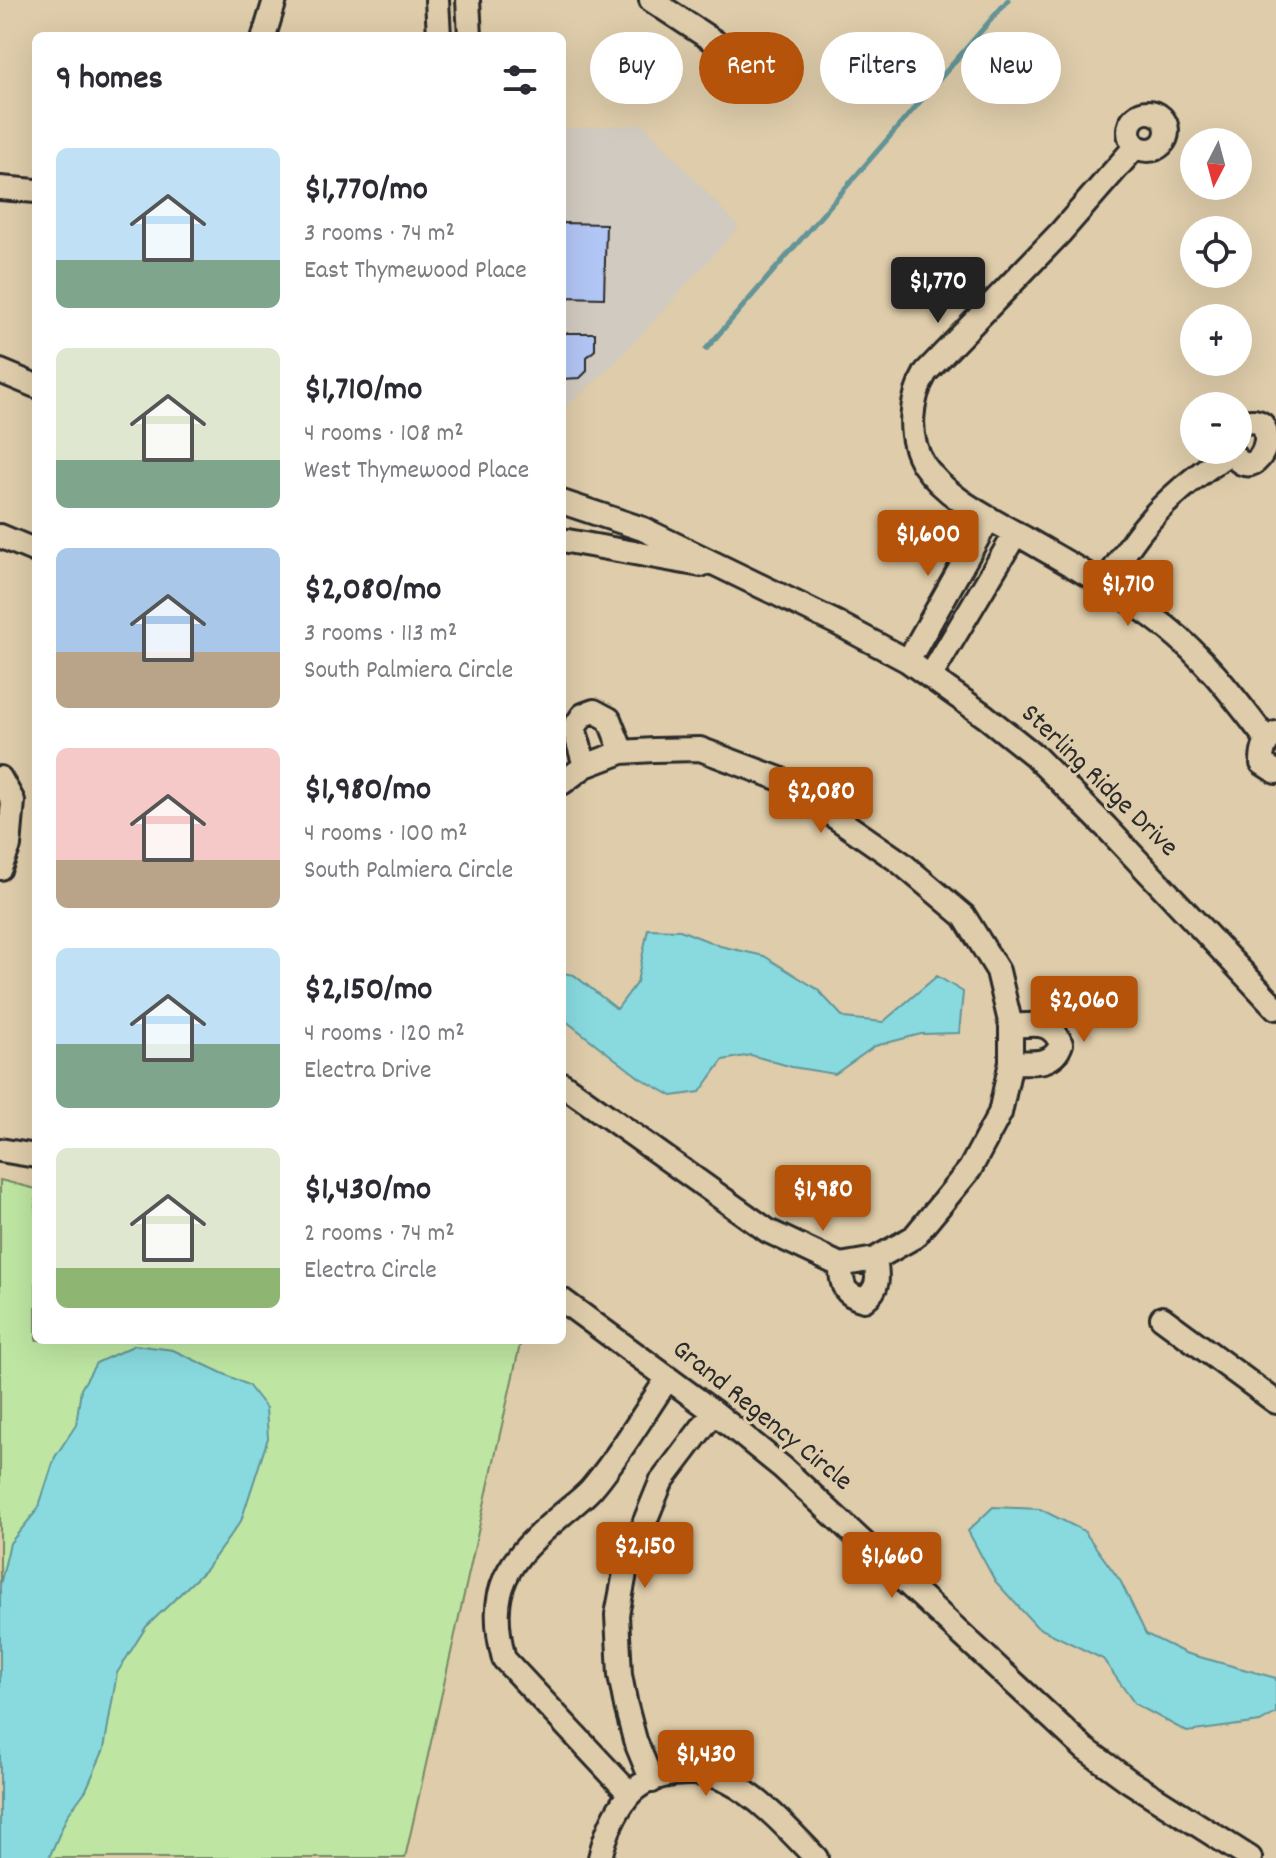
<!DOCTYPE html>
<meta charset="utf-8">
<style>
body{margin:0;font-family:Dekko,sans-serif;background:#f2f2f3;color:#2b2b33;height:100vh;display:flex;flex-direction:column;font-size:30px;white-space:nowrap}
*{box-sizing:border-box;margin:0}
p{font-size:26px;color:#7c7c81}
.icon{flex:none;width:44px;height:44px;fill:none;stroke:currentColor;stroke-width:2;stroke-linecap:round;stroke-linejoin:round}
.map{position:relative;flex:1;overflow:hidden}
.side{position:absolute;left:32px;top:32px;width:534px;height:1312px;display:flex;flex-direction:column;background:#fff;border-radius:12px;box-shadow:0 8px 32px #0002}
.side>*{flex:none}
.top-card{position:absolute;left:590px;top:32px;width:566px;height:72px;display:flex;gap:16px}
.needle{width:52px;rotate:186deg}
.buttons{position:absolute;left:1180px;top:128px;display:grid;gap:16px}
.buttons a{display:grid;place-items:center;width:72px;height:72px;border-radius:50%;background:#fff;box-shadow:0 8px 32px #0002;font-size:40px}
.price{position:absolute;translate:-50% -68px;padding:0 18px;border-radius:8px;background:#b45309;color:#fff;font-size:26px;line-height:52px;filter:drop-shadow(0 2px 4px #0008)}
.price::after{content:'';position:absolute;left:50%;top:48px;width:24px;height:18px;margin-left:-12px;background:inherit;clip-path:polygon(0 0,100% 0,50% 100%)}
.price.on{background:#222;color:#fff}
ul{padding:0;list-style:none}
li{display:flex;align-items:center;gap:24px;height:200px;padding:0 24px}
li span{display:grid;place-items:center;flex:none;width:224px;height:160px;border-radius:12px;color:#555}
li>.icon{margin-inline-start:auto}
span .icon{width:96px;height:96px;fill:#fffc;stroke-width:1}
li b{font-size:34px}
h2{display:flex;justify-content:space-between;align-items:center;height:96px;padding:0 24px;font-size:34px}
.pill{padding:0 28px;border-radius:36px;background:#fff;box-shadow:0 8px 32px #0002;font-size:28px;line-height:72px}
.pill.on{background:#b45309;color:#fff}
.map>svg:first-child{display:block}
.built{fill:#d1cac0}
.green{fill:#bee6a2;stroke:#748866;stroke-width:2}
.water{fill:#88dadf;stroke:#639497;stroke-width:2}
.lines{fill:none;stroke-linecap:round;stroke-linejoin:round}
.stream{stroke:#639497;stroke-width:5}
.building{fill:#b2c6f5;stroke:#2b2b2b;stroke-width:2}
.minor-casing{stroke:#2b2b2b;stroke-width:28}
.minor{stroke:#deccaa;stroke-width:22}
.labels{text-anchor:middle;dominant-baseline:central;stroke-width:6;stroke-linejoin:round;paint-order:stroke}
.street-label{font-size:28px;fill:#2b2b2b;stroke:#deccaa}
</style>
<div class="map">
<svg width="1276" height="1858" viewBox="0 0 1276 1858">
<rect width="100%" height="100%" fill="#deccaa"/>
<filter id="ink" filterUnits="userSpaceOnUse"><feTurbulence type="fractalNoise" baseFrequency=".0125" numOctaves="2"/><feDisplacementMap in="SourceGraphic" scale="16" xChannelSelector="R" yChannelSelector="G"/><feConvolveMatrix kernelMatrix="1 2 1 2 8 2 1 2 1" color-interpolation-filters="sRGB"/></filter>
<g filter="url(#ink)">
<path class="built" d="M643 124 739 227 615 363 562 410V129Z"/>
<path class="green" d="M0 1180 36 1189V1340H521L405 1858H0Z"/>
<path class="water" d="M648 929 680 930 720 946 764 956 817 989 844 1018 883 1022 937 976 963 992 959 1033 921 1034 875 1046 835 1074 792 1067 751 1055 723 1060 700 1092 672 1096 640 1078 562 1018V973L574 975 617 1009 637 982Z
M135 1345 173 1350 248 1385 266 1408 268 1438 241 1521 206 1569 146 1627 117 1673 104 1749 86 1790 67 1816 49 1858H0V1585L10 1543 38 1509 55 1457 76 1425 81 1389 96 1363Z
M993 1507 1040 1509 1084 1531 1121 1582 1146 1634 1185 1653 1276 1678V1713L1260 1722 1187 1732 1135 1704 1103 1659 1037 1627 995 1581 968 1531Z"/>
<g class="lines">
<path class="stream" d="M706 349 1008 0"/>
</g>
<path class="building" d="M562 223 606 224 604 298 562 297Z
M562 333H595V350L587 357V371L580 378 562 379Z"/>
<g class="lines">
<g class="minor-casing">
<path id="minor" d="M437 0 439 36
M468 0 470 36
M651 0 747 63
M264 36 275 0
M1129 131a19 19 0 1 1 38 0a19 19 0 1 1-38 0Z
M1136 146 1060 233 926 372C910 399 906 437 924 465 947 499 991 519 1026 539 1074 567 1123 593 1166 627 1206 659 1236 700 1267 740
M0 188 36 191
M0 371 36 386
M1230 450C1251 487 1276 443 1262 424 1254 419 1246 421 1238 425
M562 502 643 529 837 623 908 661 985 716 1034 755 1106 827 1276 1008
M0 536 36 551
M562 540 701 565
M1104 585C1117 565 1129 545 1144 527 1168 497 1199 473 1231 452
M908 661 989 518
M930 677 1016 533
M1276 733C1265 742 1262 749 1262 763L1276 772
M585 766 574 728 583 715 594 711 609 719 622 752
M0 778 13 801 9 846 0 868
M562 783 585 766 622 752 654 750 700 749 780 779 900 862 964 916 998 971 1011 1026V1062L1000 1113 970 1169 914 1237 875 1259 840 1265 768 1231 562 1084
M1011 1026C1034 1025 1051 1019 1061 1044 1053 1067 1032 1062 1011 1062
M0 1150 36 1156
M840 1265C843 1286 842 1294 864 1300 880 1288 878 1277 875 1259
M562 1300 714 1412 783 1468 1085 1749 1129 1781 1250 1858
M1162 1318 1276 1402
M652 1781 635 1740 626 1706 620 1675 617 1615 626 1568 661 1482 714 1412
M630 1794 504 1659C486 1589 507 1561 559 1517 569 1508 582 1499 591 1489 618 1458 644 1413 668 1378
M600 1858C605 1836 614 1814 628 1796 649 1771 699 1767 727 1781 761 1798 790 1831 816 1858"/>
</g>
<use href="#minor" class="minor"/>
</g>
</g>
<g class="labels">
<g class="street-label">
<text transform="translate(1098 782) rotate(44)">Sterling Ridge Drive</text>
<text transform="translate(761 1417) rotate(39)">Grand Regency Circle</text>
</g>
</g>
</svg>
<div class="buttons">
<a><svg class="needle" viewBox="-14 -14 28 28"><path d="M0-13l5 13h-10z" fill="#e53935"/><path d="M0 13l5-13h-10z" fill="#7c7c81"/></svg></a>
<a><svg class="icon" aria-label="locate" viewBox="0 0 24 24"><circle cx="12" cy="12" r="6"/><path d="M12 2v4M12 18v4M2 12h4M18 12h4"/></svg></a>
<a>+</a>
<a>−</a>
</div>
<b class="price on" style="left:938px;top:325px">$1,770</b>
<b class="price" style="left:928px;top:578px">$1,600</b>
<b class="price" style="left:1128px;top:628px">$1,710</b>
<b class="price" style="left:821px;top:835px">$2,080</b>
<b class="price" style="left:1084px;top:1044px">$2,060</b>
<b class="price" style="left:823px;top:1233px">$1,980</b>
<b class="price" style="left:645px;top:1590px">$2,150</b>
<b class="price" style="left:892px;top:1600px">$1,660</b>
<b class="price" style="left:706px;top:1798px">$1,430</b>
<div class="top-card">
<a class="pill">Buy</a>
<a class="pill on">Rent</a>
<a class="pill">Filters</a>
<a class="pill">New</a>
</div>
<section class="side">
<h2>9 homes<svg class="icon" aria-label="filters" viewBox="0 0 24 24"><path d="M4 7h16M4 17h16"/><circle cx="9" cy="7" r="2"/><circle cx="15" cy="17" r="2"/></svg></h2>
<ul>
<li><span style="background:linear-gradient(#bfe0f5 70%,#7fa58c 0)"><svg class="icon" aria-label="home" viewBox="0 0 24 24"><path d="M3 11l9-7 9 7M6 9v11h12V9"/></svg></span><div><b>$1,770/mo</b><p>3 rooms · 74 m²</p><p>East Thymewood Place</p></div></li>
<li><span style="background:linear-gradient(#dfe7d0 70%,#7fa58c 0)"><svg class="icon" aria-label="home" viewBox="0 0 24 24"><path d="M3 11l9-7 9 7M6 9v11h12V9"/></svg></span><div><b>$1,710/mo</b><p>4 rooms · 108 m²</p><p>West Thymewood Place</p></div></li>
<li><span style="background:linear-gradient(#a9c7e8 65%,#b9a48a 0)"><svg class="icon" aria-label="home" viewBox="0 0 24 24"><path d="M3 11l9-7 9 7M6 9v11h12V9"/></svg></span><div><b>$2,080/mo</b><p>3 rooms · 113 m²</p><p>South Palmiera Circle</p></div></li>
<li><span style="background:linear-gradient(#f6c9c9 70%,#b9a48a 0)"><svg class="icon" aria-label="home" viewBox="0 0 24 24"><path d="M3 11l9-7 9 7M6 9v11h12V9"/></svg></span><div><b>$1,980/mo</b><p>4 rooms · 100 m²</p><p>South Palmiera Circle</p></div></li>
<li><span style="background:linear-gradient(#bfe0f5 60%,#7fa58c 0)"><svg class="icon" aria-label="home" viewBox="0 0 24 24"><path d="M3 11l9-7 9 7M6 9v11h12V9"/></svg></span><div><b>$2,150/mo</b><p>4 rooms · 120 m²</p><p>Electra Drive</p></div></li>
<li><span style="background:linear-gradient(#dfe7d0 75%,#8fb573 0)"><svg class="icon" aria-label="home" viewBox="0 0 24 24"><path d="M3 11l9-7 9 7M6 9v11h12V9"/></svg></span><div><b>$1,430/mo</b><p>2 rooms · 74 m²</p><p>Electra Circle</p></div></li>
</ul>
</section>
</div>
